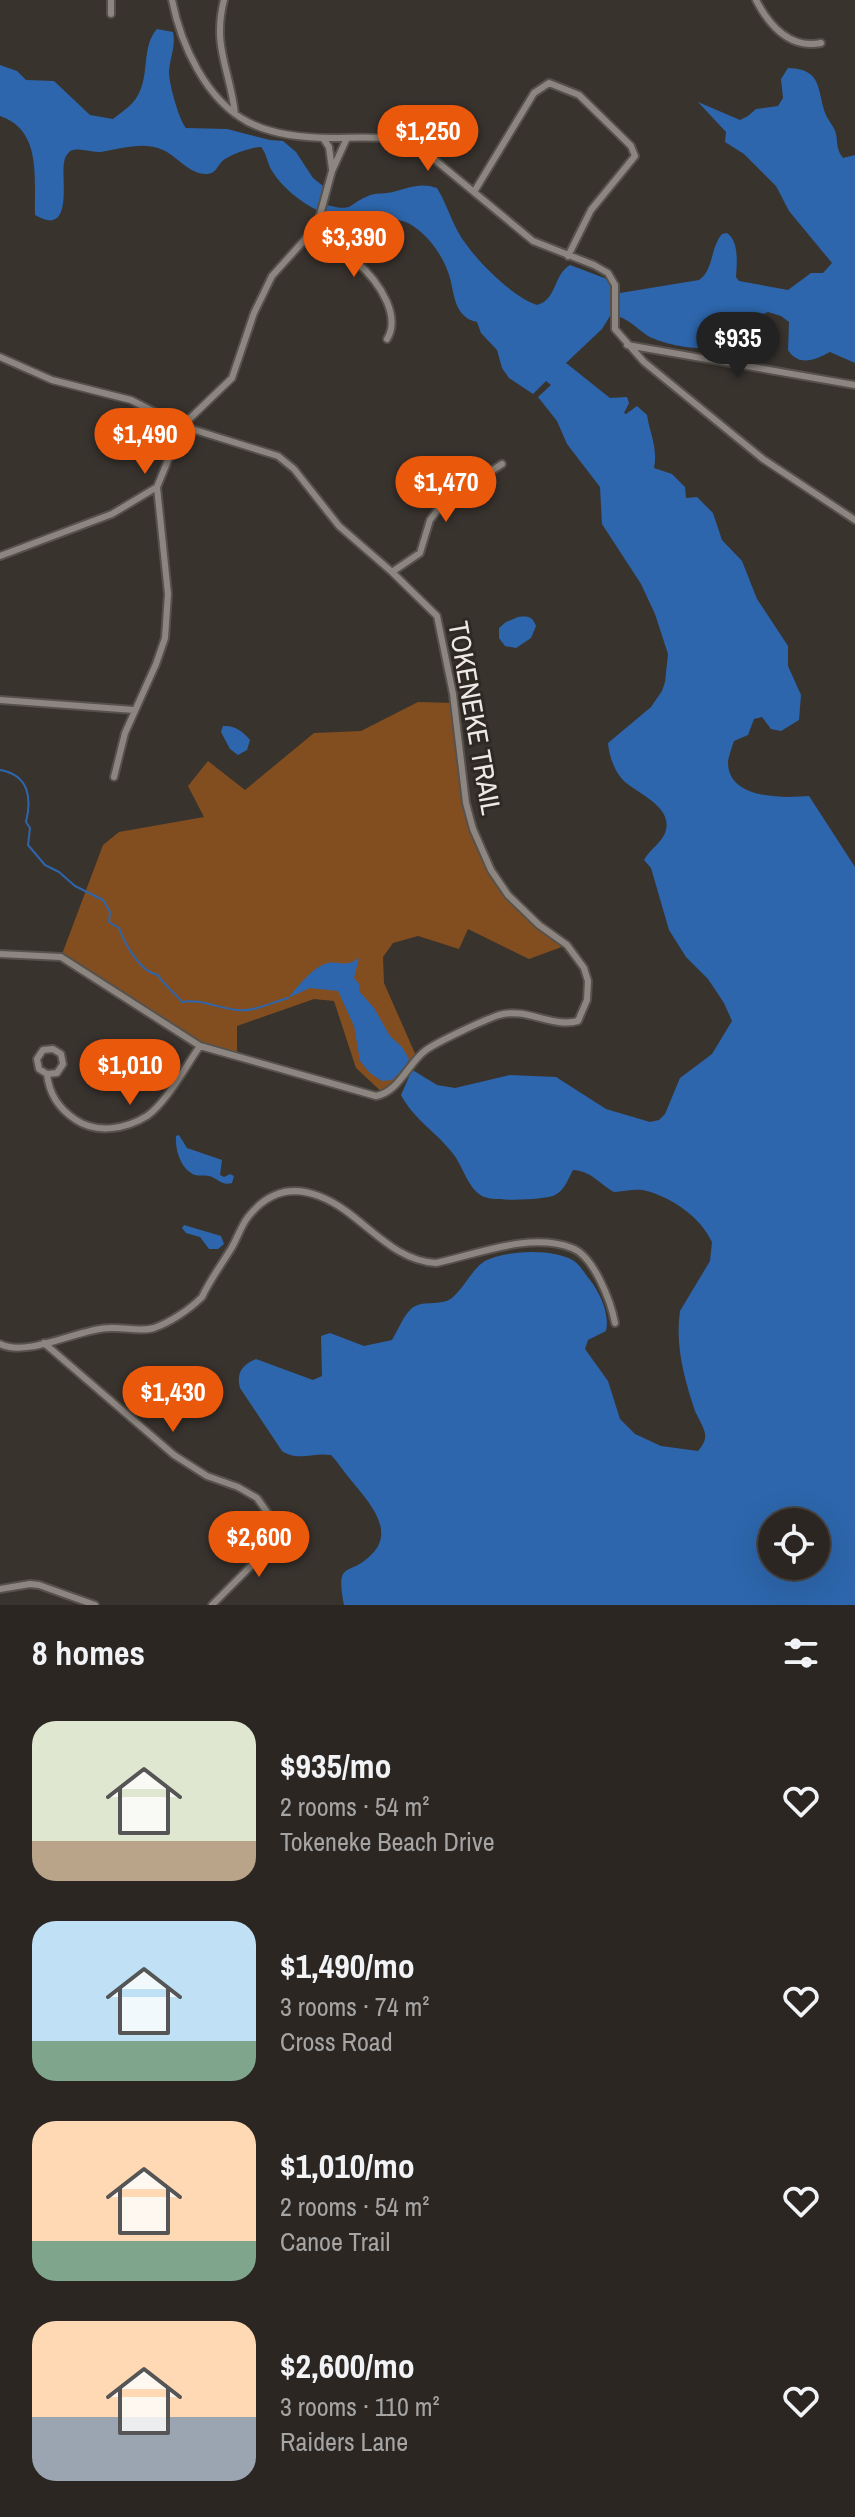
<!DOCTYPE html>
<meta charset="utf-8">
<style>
body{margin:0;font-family:"Archivo Narrow",sans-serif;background:#37322f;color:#f1f3f6;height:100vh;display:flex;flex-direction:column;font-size:30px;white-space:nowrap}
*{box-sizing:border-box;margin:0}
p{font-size:26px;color:#a6a5a5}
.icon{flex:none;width:44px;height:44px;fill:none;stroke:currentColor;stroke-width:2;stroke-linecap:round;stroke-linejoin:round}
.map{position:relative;height:1605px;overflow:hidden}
.details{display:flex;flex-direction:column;background:#2b2622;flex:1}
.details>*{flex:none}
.tools{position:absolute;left:758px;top:1508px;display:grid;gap:16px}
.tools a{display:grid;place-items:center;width:72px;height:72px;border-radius:50%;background:#2b2622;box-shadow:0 8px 32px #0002,0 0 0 2px #474340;font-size:40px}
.price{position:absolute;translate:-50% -68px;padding:0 18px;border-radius:28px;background:#ea580c;color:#fff;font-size:26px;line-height:52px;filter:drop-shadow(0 2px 4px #0008)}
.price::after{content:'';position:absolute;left:50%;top:48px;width:24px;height:18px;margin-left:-12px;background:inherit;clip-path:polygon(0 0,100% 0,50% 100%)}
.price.on{background:#222;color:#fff}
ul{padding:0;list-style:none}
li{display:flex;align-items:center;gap:24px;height:200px;padding:0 32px}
li span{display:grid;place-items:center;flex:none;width:224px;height:160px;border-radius:24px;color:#555}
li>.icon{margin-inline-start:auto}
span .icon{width:96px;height:96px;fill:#fffc;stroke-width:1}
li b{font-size:34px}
h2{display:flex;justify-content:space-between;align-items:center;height:96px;padding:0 32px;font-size:34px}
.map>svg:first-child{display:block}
.green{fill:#834e1f}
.water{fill:#2d66ac;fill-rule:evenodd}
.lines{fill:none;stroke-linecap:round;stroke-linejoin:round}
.stream{stroke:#2d66ac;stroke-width:2}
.street-casing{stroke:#56514c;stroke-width:10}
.street{stroke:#8d8680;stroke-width:6}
.labels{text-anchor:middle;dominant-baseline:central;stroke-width:6;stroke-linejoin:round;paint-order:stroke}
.street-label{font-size:28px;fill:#eee9e6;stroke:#2f2924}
</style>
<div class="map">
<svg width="855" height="1605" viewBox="0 0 855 1605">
<rect width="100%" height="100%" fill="#39332e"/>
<path class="green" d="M418 702 454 703 473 829 508 895 567 945 529 959 468 929 459 949 418 936 393 943 383 957 384 983 417 1058 384 1094 356 1068 334 1001 314 999 237 1026V1057L200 1046 61 957 103 845 119 832 204 817 188 786 208 761 245 790 314 733 361 731Z"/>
<path class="water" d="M157 29 173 32C176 46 170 57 169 72 169 84 179 120 186 128L227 129 270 140 283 141 296 152 313 178 323 186 317 210C300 202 282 187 272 171 267 163 267 154 261 147 252 147 232 154 225 159 217 164 218 173 207 174 190 175 177 156 163 150 143 141 121 149 101 152 90 153 82 147 70 151 66 156 65 156 64 163 61 179 74 238 35 215 34 178 42 130 0 116V65L17 71 26 80 54 81 90 115 113 119C123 111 135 104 140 91 149 71 142 46 157 29Z
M788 68C825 69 816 93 827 117 830 123 835 128 836 134 838 144 836 149 843 158L855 155V363L830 352C815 360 799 367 788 350L789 322 781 316 768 312C748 319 736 340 716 346 699 352 663 344 648 336 636 328 624 314 610 316L602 329 566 363 610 398 627 397 629 403 624 413 626 414 637 406 647 415C650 434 658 448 654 468L672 474 685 487 686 498 697 497 713 513 722 540 742 561 757 599 788 646V666L801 695 799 720 781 731 771 729 762 717 754 719 748 735 734 741C732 747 729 755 728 761 727 800 784 798 809 796L855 867V1605H344C335 1558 349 1578 372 1554 397 1529 365 1498 350 1479 343 1471 338 1462 331 1455 312 1452 299 1462 282 1451L240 1388C236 1373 242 1365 256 1359L313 1380 322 1376 321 1336 330 1333 364 1346 392 1340C398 1330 404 1315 411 1309 422 1299 440 1307 452 1298 464 1288 472 1269 485 1261 506 1250 554 1248 574 1261 580 1265 585 1274 590 1280 600 1293 610 1314 606 1331L588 1340 585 1349 608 1381 620 1419 635 1434 661 1446 698 1451C702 1446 706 1441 705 1434 704 1427 698 1418 695 1411 684 1378 675 1345 680 1311L710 1261 712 1242C700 1217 674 1199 647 1191 638 1188 624 1191 614 1192 599 1184 592 1171 573 1170 568 1179 565 1190 555 1195 546 1200 491 1202 482 1196 468 1188 463 1167 454 1155 438 1133 414 1120 401 1095L409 1077 401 1071 392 1080 382 1081 370 1073 360 1061 354 1026 338 991 310 988 288 998C297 988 313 966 328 963 342 961 344 968 359 958L354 978 360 985 359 991 374 1008 390 1036 402 1047 409 1059 406 1066 437 1085 455 1088 510 1075 556 1077 606 1109 650 1122 659 1120 665 1114 680 1078 712 1054 732 1021 724 1003 708 979 686 957 669 930 651 868 644 860C650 849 663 842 666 830 672 805 635 793 622 779 614 770 609 755 608 743L651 707 662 691 665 682 668 654 655 614 641 584 602 524 600 487 567 444 557 421 538 397 551 385 546 381 533 394 509 378 502 368 497 350 481 333 477 322C452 317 455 290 448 272 441 252 423 228 403 221 387 216 346 220 327 219L323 217 327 205C354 212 347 205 368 196 374 193 380 194 387 193 405 190 418 181 437 188 445 201 449 214 456 228 468 253 510 296 537 305 557 300 553 275 570 265L607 279 614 294 699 280C714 270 710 248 722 234L727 233C739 241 737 263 736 277L739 281 788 290 811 273H823L832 263 789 211 776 186 744 154 725 142 726 132 698 102 740 120 748 116 756 109 778 106 783 98 781 79ZM772 1522H816V1566H772Z
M518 617C528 616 532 616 536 626L531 638 516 648 505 646 499 638V628L506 622Z
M223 726C234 725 243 731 250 740L247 750 238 755 230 749 221 732Z
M179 1135 187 1148 222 1160 220 1175 224 1177 230 1174 234 1176 232 1183C221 1186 218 1178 209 1176 204 1175 200 1176 195 1175 181 1170 175 1150 176 1136Z
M184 1225 221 1236 224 1244 218 1249H209L200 1237 186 1233 182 1228Z"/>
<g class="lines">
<path class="stream" d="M0 770C29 775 32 798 26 822L30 828 28 845 45 865 59 872 75 886 103 900 110 912 109 922 119 928C125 944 140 972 158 975 164 985 174 992 182 1002 199 998 220 1009 238 1010 253 1012 273 1002 288 998"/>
<g class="street-casing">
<path id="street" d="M111 0V14
M172 0C181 45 206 100 248 122 273 135 306 138 333 138 364 138 396 134 423 150L533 241 594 265 608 273 615 285V329L644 362 763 459 855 520
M224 0C212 47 230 69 235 114
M756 0C770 27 790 49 821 43
M323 138 329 147 332 169
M474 192 534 93 549 83 579 95 631 146 635 156 591 210 568 256
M312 234C344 251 372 268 387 302 392 314 394 328 387 339
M627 345 855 385
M0 357 52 380 131 400 182 426 278 456 294 469 339 526 392 572 437 616 453 694 466 803 473 829 491 870 508 895 539 925 567 945 584 968 588 981 587 1000 578 1021C551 1028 527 1007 499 1015 484 1020 439 1041 426 1050 408 1063 399 1092 376 1096L200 1046 61 957 0 954
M0 556 112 514 157 487
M392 572 420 553 430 520 443 503 502 464
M0 700 134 710
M114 777 125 733 156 664 165 638 168 594 157 487 182 426 232 378 254 313 272 276 317 226 332 171 347 138
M47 1074 57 1073 63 1064 61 1054 53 1049 43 1050 37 1059 39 1069 47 1074C49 1094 59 1109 76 1120 97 1134 126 1129 147 1116 166 1103 186 1066 200 1046
M44 1343 174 1455 207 1476 238 1487 257 1498 274 1522 277 1533 270 1547 212 1605
M0 1344C27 1358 80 1328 110 1328 125 1327 140 1332 154 1328 171 1322 190 1309 202 1297 210 1280 221 1265 231 1249 237 1239 241 1226 248 1217 277 1180 312 1187 346 1211 375 1232 399 1261 436 1263 478 1254 530 1232 572 1248 594 1256 611 1302 615 1323
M0 1589 30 1584 39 1585 95 1605"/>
</g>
<use href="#street" class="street"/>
</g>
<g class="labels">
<g class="street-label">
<text transform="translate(475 718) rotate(80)">TOKENEKE TRAIL</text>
</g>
</g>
</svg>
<div class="tools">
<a><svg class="icon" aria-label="locate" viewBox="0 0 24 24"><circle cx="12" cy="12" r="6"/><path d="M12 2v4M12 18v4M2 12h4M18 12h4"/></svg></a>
</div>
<b class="price" style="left:428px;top:173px">$1,250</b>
<b class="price" style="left:354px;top:279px">$3,390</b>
<b class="price on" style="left:738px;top:380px">$935</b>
<b class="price" style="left:145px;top:476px">$1,490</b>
<b class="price" style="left:446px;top:524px">$1,470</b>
<b class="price" style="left:130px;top:1107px">$1,010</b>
<b class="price" style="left:173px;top:1434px">$1,430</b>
<b class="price" style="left:259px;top:1579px">$2,600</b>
</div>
<section class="details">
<h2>8 homes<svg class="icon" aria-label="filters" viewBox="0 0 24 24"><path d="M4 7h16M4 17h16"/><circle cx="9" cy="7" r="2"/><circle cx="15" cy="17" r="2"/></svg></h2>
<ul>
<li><span style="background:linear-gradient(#dfe7d0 75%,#b9a48a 0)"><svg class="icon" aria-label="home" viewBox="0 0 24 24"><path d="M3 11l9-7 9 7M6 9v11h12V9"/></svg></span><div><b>$935/mo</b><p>2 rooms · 54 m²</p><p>Tokeneke Beach Drive</p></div><svg class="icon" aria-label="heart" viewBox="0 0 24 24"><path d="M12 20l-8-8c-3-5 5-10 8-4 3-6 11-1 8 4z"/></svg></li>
<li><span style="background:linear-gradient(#bfe0f5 75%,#7fa58c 0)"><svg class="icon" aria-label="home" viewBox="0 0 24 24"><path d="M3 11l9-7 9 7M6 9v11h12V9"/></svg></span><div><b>$1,490/mo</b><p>3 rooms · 74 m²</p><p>Cross Road</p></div><svg class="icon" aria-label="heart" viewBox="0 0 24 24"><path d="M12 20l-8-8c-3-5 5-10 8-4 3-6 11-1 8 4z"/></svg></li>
<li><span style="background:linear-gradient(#ffd9b3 75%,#7fa58c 0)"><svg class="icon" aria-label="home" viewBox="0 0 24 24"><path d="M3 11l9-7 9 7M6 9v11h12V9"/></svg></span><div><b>$1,010/mo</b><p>2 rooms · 54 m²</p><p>Canoe Trail</p></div><svg class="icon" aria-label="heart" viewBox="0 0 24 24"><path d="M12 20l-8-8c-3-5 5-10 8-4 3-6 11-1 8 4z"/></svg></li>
<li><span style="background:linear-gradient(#ffd9b3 60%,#9aa5b1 0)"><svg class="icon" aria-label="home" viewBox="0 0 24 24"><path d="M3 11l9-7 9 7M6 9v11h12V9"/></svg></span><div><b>$2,600/mo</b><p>3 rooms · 110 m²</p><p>Raiders Lane</p></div><svg class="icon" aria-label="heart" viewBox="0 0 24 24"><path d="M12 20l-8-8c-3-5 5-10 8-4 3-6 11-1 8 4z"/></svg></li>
</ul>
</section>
